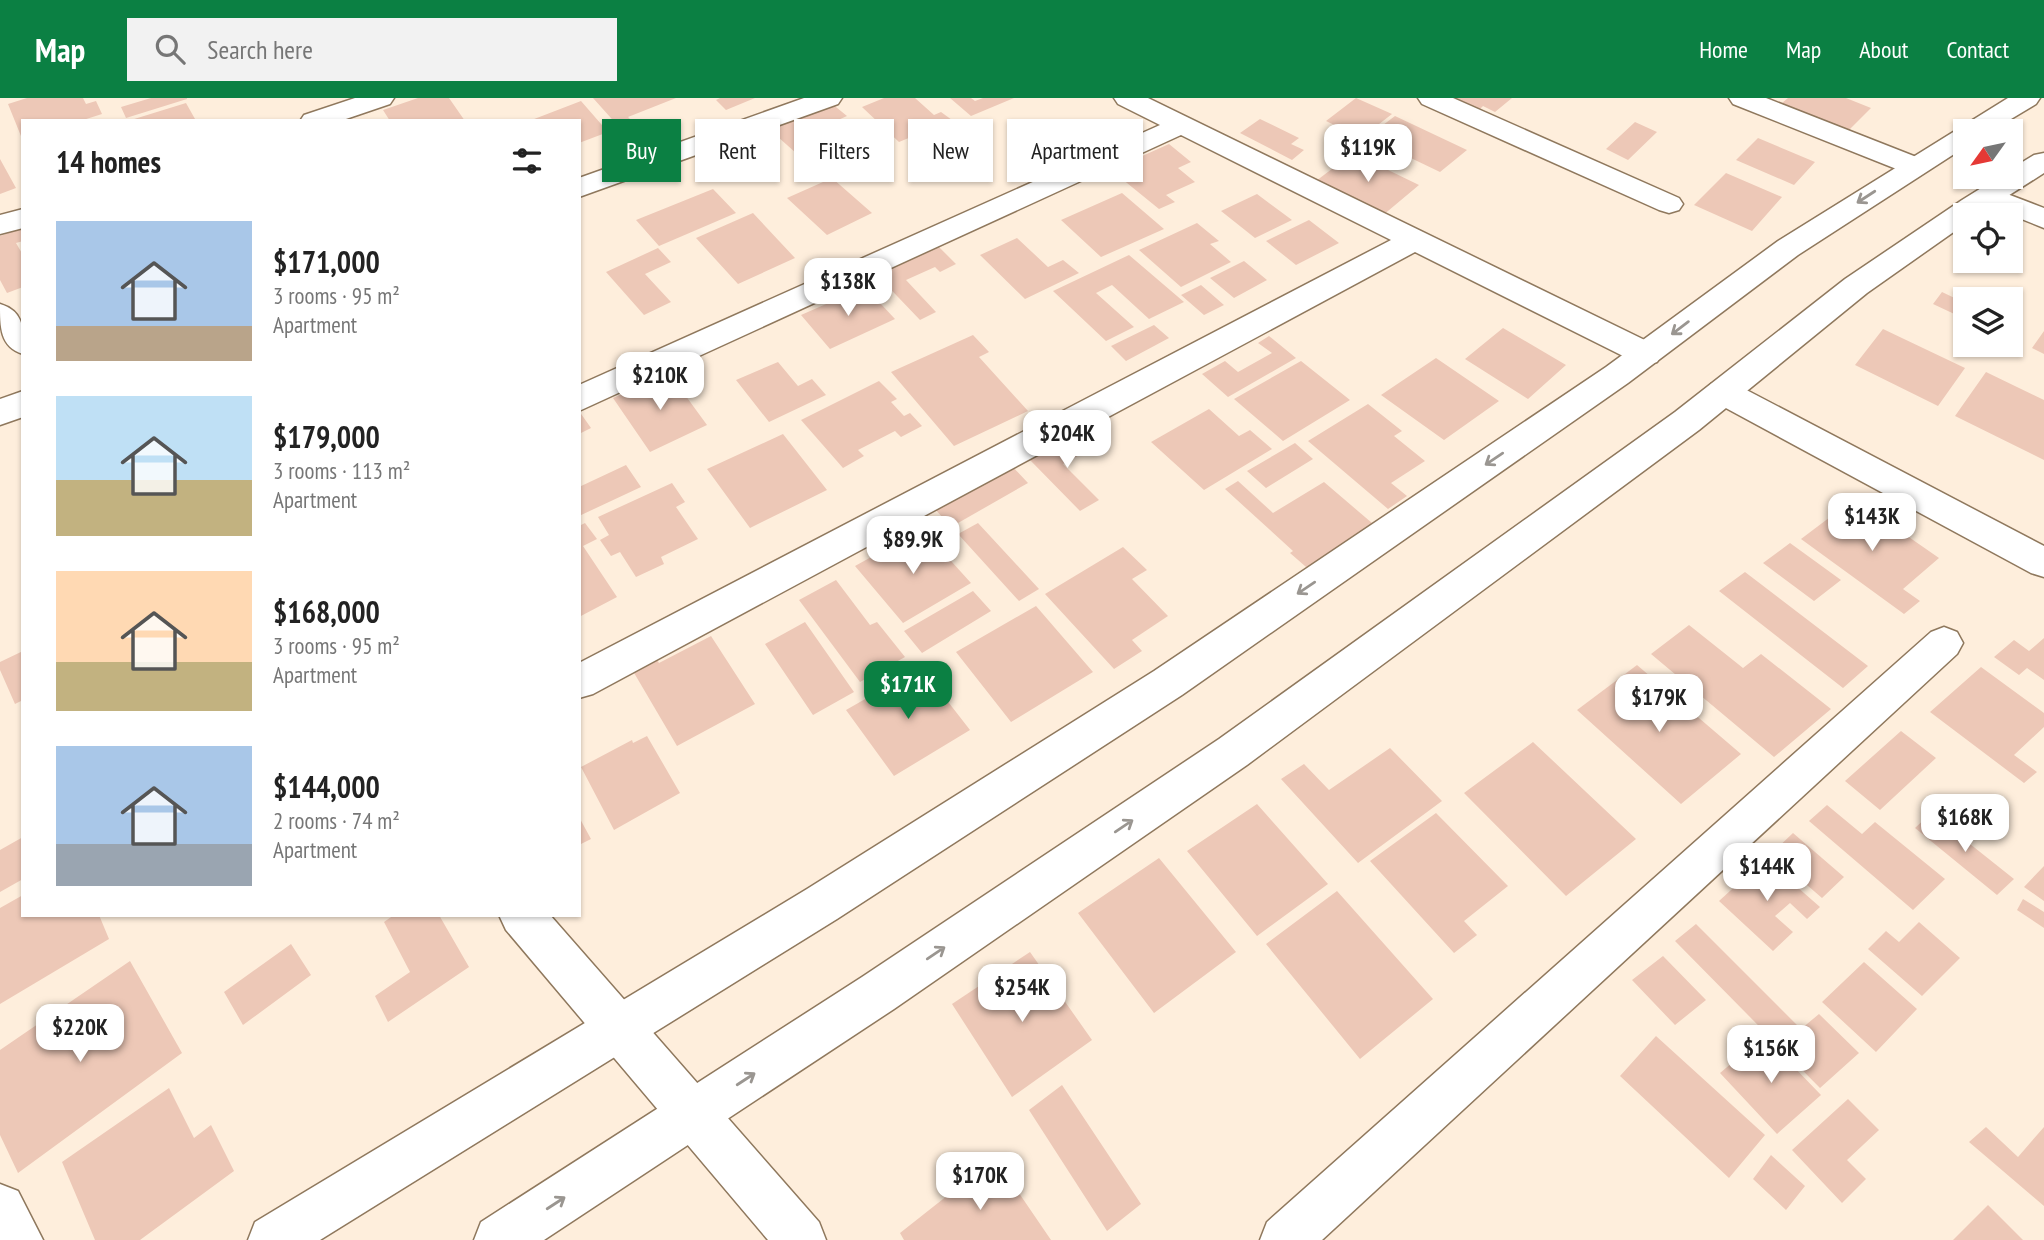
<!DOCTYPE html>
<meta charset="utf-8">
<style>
body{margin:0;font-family:"PT Sans Narrow",sans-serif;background:#f2f2f2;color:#222;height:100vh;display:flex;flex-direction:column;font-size:26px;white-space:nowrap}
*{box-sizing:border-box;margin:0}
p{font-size:23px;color:#767676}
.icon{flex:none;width:38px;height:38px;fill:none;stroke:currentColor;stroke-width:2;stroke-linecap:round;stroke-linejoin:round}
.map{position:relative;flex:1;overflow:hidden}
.side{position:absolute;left:21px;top:21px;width:560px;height:798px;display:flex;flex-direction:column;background:#fff;border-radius:0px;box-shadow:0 2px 5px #0004}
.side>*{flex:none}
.guide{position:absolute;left:602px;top:21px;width:665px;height:63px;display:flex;gap:14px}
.needle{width:46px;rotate:237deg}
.buttons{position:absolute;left:1953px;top:21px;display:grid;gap:14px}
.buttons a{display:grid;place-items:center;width:70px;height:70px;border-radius:0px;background:#fff;box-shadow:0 2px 5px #0004;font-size:35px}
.price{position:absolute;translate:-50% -60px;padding:0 16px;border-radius:14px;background:#fff;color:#222;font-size:23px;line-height:46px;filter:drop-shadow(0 2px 4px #0008)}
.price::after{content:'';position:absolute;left:50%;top:42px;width:21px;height:16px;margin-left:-10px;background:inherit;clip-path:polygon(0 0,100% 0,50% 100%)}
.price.selected{background:#0b8043;color:#fff}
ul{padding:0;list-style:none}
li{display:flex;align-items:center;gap:21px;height:175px;padding:0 35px}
li span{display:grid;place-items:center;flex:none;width:196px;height:140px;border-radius:0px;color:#555}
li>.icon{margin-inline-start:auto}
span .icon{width:84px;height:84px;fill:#fffc;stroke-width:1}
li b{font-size:30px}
h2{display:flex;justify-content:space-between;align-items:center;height:84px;padding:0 35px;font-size:30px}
.tag{padding:0 24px;border-radius:0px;background:#fff;box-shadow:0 2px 5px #0004;font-size:24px;line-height:63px}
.tag.selected{background:#0b8043;color:#fff}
header{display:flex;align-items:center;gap:42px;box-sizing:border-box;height:98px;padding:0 35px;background:#0b8043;color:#fff}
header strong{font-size:33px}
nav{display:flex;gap:38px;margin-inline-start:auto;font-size:24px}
.search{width:490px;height:63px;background:#f2f2f2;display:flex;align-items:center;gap:18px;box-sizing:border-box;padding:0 24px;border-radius:0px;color:#767676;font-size:26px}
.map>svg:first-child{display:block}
.building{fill:#edc8b7}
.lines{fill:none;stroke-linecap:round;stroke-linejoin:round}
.street-casing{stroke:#8f785d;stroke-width:3}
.secondary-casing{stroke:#8f785d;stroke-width:3}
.street{fill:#fff;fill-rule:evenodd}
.secondary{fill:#fff;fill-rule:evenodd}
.oneway{stroke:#9a9691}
</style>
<header>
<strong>Map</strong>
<div class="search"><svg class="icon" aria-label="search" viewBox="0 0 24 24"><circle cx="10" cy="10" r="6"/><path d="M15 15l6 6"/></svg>Search here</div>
<nav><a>Home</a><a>Map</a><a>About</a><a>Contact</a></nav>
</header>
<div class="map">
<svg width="2044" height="1142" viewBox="0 0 2044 1142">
<rect width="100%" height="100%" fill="#feeedc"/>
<path class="building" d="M27 0H83L86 6 96 3 102 16 80 23H23V43L8 6Z
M151 0H187V1L126 20 121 9Z
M418 0H449L465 23H390L383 12Z
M593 0H676L628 19 633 24 619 29Z
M720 0H755L726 12 716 2Z
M884 0H915L934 17 941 14 952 22 899 44 862 9Z
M950 0H971L975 3 983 0H1014L971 18Z
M1356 0 1392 16 1361 40 1326 23Z
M1453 0H1512L1495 14 1483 8 1479 12Z
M1788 0H1846L1871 10 1848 33 1782 5Z
M581 3 608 34 579 45V23H529Z
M186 5 195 21 131 23V22Z
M831 5 847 18 829 26 858 51 814 71 769 31Z
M1395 18 1467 52 1440 74 1367 39Z
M1260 21 1299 40 1291 46 1304 52 1292 62 1240 35Z
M1635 24 1657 34 1628 62 1606 51Z
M1758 40 1815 64 1794 87 1736 62Z
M1169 46 1191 64 1178 70 1195 84 1166 97 1175 104 1159 111 1111 72Z
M1353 55 1419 87 1382 118 1316 83Z
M0 61 16 90 0 96Z
M1726 75 1782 99 1752 133 1694 107Z
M832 80 872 115 827 137 787 100Z
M713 91 736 115 659 148 636 122Z
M1122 95 1164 131 1101 159 1061 122Z
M1257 96 1292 122 1255 140 1221 113Z
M753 115 795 160 738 186 696 140Z
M1309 122 1339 145 1296 167 1266 143Z
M1197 125 1219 143 1210 146 1231 164 1181 189 1139 152Z
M23 130V143L16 145 23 157V189L7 195 0 182V138Z
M1017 140 1048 169 1063 162 1079 175 1025 201 980 157Z
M938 148 956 166 940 174 935 169 906 182 936 214 920 222 876 176Z
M658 150 671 164 645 176 671 204 644 217 606 174Z
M1129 157 1184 204 1149 221 1112 187 1096 195 1134 229 1106 243 1053 193Z
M1244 163 1267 182 1234 200 1210 180Z
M1201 187 1224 207 1204 217 1181 197Z
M865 189 895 221 830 251 801 217Z
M1942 194 1965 205V221L1933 206Z
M1154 227 1169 240 1126 263 1111 248Z
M1503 230 1566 267 1528 301 1465 261Z
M1883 231 1965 270 1938 308 1855 267Z
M2044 233V256L2032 250Z
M973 237 989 254 979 259 1028 313 954 348 891 274Z
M1269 238 1296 260 1228 299 1202 276 1225 263 1238 274 1272 255 1258 245Z
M1436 260 1499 303 1444 342 1381 297Z
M1301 263 1350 302 1283 343 1234 301Z
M778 264 798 288 812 281 826 297 769 324 736 282Z
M1986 274 2044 302V362L1955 318Z
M669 275 707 327 650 354 613 300Z
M879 283 897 301 891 304 904 318 910 315 922 328 901 339 895 333 858 352 864 358 843 370 801 322Z
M1368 306 1402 333 1394 338 1425 363 1391 385 1407 398 1388 411 1308 343Z
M1209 311 1239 338 1250 332 1272 351 1204 392 1151 344Z
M579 313 591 330 579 336Z
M1079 335 1094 349 1063 366 1099 402 1080 413 1030 362Z
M783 336 827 392 750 430 707 371Z
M1295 345 1313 361 1266 390 1247 373Z
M626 367 641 389 579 418V389Z
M1012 368 1028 385 951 429 935 411Z
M1238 383 1273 415 1324 384 1379 431 1313 475 1290 455 1293 453 1225 391Z
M672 385 685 404 676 409 698 441 661 459 664 466 636 479 620 454 611 458 600 442 609 437 598 419Z
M1854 401 1939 460 1903 491 1920 503 1904 516 1801 441Z
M585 425 597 441 583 448 617 499 579 519V428Z
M978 425 1039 491 1019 503 958 436Z
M922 431 971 485 903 525 855 468Z
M1790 445 1841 482 1814 503 1763 465Z
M1123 449 1147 472 1132 481 1168 518 1132 542 1142 553 1114 571 1045 496Z
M1745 474 1868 568 1843 590 1719 493Z
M836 482 870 527 877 524 905 559 860 584 799 502Z
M973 493 991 513 922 555 904 533Z
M1036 508 1093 574 1011 624 956 554Z
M805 524 854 594 813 617 765 546Z
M1689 527 1743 570 1761 556 1831 611 1774 659 1651 556Z
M711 538 755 606 677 648 630 568 653 556 659 565Z
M2044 540V582L2027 570 2019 577 1994 559 2014 542 2029 553Z
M23 553V602L15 606 0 572V564Z
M1637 567 1741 656 1681 706 1577 612Z
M921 569 970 632 894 678 846 612Z
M1981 569 2044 615V629L2014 657 2037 674 2024 685 1930 614Z
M1901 633 1936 660 1880 712 1845 683Z
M647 638 680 695 614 732 581 669 632 642 633 645Z
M1533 644 1636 741 1566 798 1464 695Z
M1390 650 1442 703 1358 765 1281 681 1304 666 1329 692Z
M1257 706 1328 786 1257 838 1187 753Z
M1827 707 1862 736 1875 724 1945 781 1913 812 1809 723Z
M1436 715 1508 788 1464 823 1477 837 1454 855 1370 763Z
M1931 715 2014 781 1997 797 1915 730Z
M579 719 591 741 579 747Z
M1793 735 1844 779 1822 800 1771 756Z
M23 739V781L0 794V752Z
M1159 760 1236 854 1154 915 1078 815Z
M1765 761 1820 809 1807 821 1790 805 1775 818 1793 834 1773 853 1719 803Z
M2044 768V803L2024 789Z
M1337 793 1433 901 1360 961 1266 846Z
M23 797V817H99L109 841 0 906V810Z
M2023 801 2044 814V830L2017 812Z
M394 817H439L469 869 388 924 375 898 410 874 384 824Z
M1919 824 1960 860 1922 898 1868 851 1886 833 1899 844Z
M1696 826 1801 931 1819 916 1859 955 1820 990 1675 843Z
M291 846 311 877 243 927 224 894Z
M1030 854 1092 942 1012 999 952 906Z
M1663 858 1706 902 1675 927 1632 882Z
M130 863 182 955 18 1075 0 1037V952Z
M1864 864 1917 911 1876 954 1822 904Z
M1656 938 1765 1037 1729 1080 1620 978Z
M1764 938 1821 997 1777 1036 1720 975Z
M1062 987 1141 1106 1107 1133 1029 1012Z
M169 990 194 1040 211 1027 234 1073 140 1142H95L62 1064Z
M1848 1001 1879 1032 1847 1062 1866 1081 1842 1105 1792 1052Z
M1986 1029 2018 1059 2044 1029V1108L1969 1044Z
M1771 1057 1805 1088 1786 1112 1753 1081Z
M995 1060 1051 1142H904L900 1135Z
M1988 1107 2023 1142H1953Z"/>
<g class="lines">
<g class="street-casing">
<path id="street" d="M355 0H394L390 6 340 23H300L304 17Z
M804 0H842L838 6 579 99V80Z
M1114 0H1148L1657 248 1662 256 1657 264 1646 267 1635 264 1415 154 593 596 579 600V565L1391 142 1181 37 579 313V287L1160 27 1118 6Z
M1418 0H1453L1679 100 1683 106 1679 112 1669 115 1659 112 1422 6Z
M1729 0H1766L1924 62 1928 68 1924 74 1914 77 1904 74 1733 6Z
M1989 89 2044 110V130L1979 104 1975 98 1979 92Z
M23 111V130L0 136V117Z
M0 206C26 214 23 233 23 256 0 249 0 229 0 206Z
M1723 282 1735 286 2044 448V479L2031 475 1711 302 1707 294 1711 286Z
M23 293V319L0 327V301Z
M1944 529 1957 534 1963 545 1957 556 1322 1142H1260L1267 1124 1931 534Z
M499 817H550L819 1124 826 1142H768L506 832Z
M0 1086 18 1093 43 1142H0Z"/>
</g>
<g class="secondary-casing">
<path id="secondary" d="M2008 0H2040L2036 6 1991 33H1965V49L1798 157 1628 285 1182 597 837 821 320 1142H248L255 1124 807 791 1154 573 1606 269 1778 143Z
M2044 55V75L1978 117H1965V126L1867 195 1699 332 1247 667 894 911 544 1142H474L481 1124 862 879 1219 641 1675 314 1845 181 1962 102 1999 79H2011V71L2034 57Z"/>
</g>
<use href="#street" class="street"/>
<use href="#secondary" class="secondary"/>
</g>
<defs><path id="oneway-shaft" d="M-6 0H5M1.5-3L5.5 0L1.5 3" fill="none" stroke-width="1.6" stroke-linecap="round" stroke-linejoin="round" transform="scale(1.75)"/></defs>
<g class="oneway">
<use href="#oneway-shaft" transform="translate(1866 99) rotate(147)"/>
<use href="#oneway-shaft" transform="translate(1680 230) rotate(143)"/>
<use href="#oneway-shaft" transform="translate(1494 361) rotate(146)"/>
<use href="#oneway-shaft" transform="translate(1306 490) rotate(146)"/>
<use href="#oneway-shaft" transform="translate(1124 728) rotate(-34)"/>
<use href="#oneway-shaft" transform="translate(936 855) rotate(-34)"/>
<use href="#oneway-shaft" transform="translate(746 981) rotate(-33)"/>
<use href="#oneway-shaft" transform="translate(556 1105) rotate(-33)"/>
</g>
</svg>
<div class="buttons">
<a><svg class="needle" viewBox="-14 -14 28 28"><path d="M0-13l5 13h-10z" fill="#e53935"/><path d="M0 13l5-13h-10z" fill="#767676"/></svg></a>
<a><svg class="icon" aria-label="locate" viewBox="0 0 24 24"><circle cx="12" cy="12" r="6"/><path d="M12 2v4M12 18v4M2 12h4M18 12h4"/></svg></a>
<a><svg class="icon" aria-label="layers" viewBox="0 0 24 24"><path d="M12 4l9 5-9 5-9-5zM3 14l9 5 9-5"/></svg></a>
</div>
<b class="price" style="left:1368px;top:86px">$119K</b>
<b class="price" style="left:848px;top:220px">$138K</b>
<b class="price" style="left:660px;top:314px">$210K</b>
<b class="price" style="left:1067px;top:372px">$204K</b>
<b class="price" style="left:1872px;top:455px">$143K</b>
<b class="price" style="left:913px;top:478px">$89.9K</b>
<b class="price selected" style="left:908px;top:623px">$171K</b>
<b class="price" style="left:1659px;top:636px">$179K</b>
<b class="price" style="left:1965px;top:756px">$168K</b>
<b class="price" style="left:1767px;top:805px">$144K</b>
<b class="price" style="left:1022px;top:926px">$254K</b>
<b class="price" style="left:80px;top:966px">$220K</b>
<b class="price" style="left:1771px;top:987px">$156K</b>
<b class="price" style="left:980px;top:1114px">$170K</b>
<div class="guide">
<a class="tag selected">Buy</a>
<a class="tag">Rent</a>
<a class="tag">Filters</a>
<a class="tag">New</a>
<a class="tag">Apartment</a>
</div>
<section class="side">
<h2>14 homes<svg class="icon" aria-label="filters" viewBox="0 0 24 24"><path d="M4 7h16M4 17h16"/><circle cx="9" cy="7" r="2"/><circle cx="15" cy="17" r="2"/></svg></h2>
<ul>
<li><span style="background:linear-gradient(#a9c7e8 75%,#b9a48a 0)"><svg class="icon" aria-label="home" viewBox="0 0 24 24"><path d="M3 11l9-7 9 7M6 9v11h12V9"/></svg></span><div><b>$171,000</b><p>3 rooms · 95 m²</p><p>Apartment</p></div></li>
<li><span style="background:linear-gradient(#bfe0f5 60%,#c2b280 0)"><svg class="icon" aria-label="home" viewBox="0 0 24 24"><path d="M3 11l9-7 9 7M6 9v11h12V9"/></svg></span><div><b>$179,000</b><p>3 rooms · 113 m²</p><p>Apartment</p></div></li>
<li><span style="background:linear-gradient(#ffd9b3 65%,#c2b280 0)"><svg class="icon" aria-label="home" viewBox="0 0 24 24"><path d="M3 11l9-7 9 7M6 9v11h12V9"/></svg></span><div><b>$168,000</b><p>3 rooms · 95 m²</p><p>Apartment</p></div></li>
<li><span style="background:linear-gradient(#a9c7e8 70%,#9aa5b1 0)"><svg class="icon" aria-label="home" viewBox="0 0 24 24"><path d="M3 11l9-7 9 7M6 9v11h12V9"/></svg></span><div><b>$144,000</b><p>2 rooms · 74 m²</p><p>Apartment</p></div></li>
</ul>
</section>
</div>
